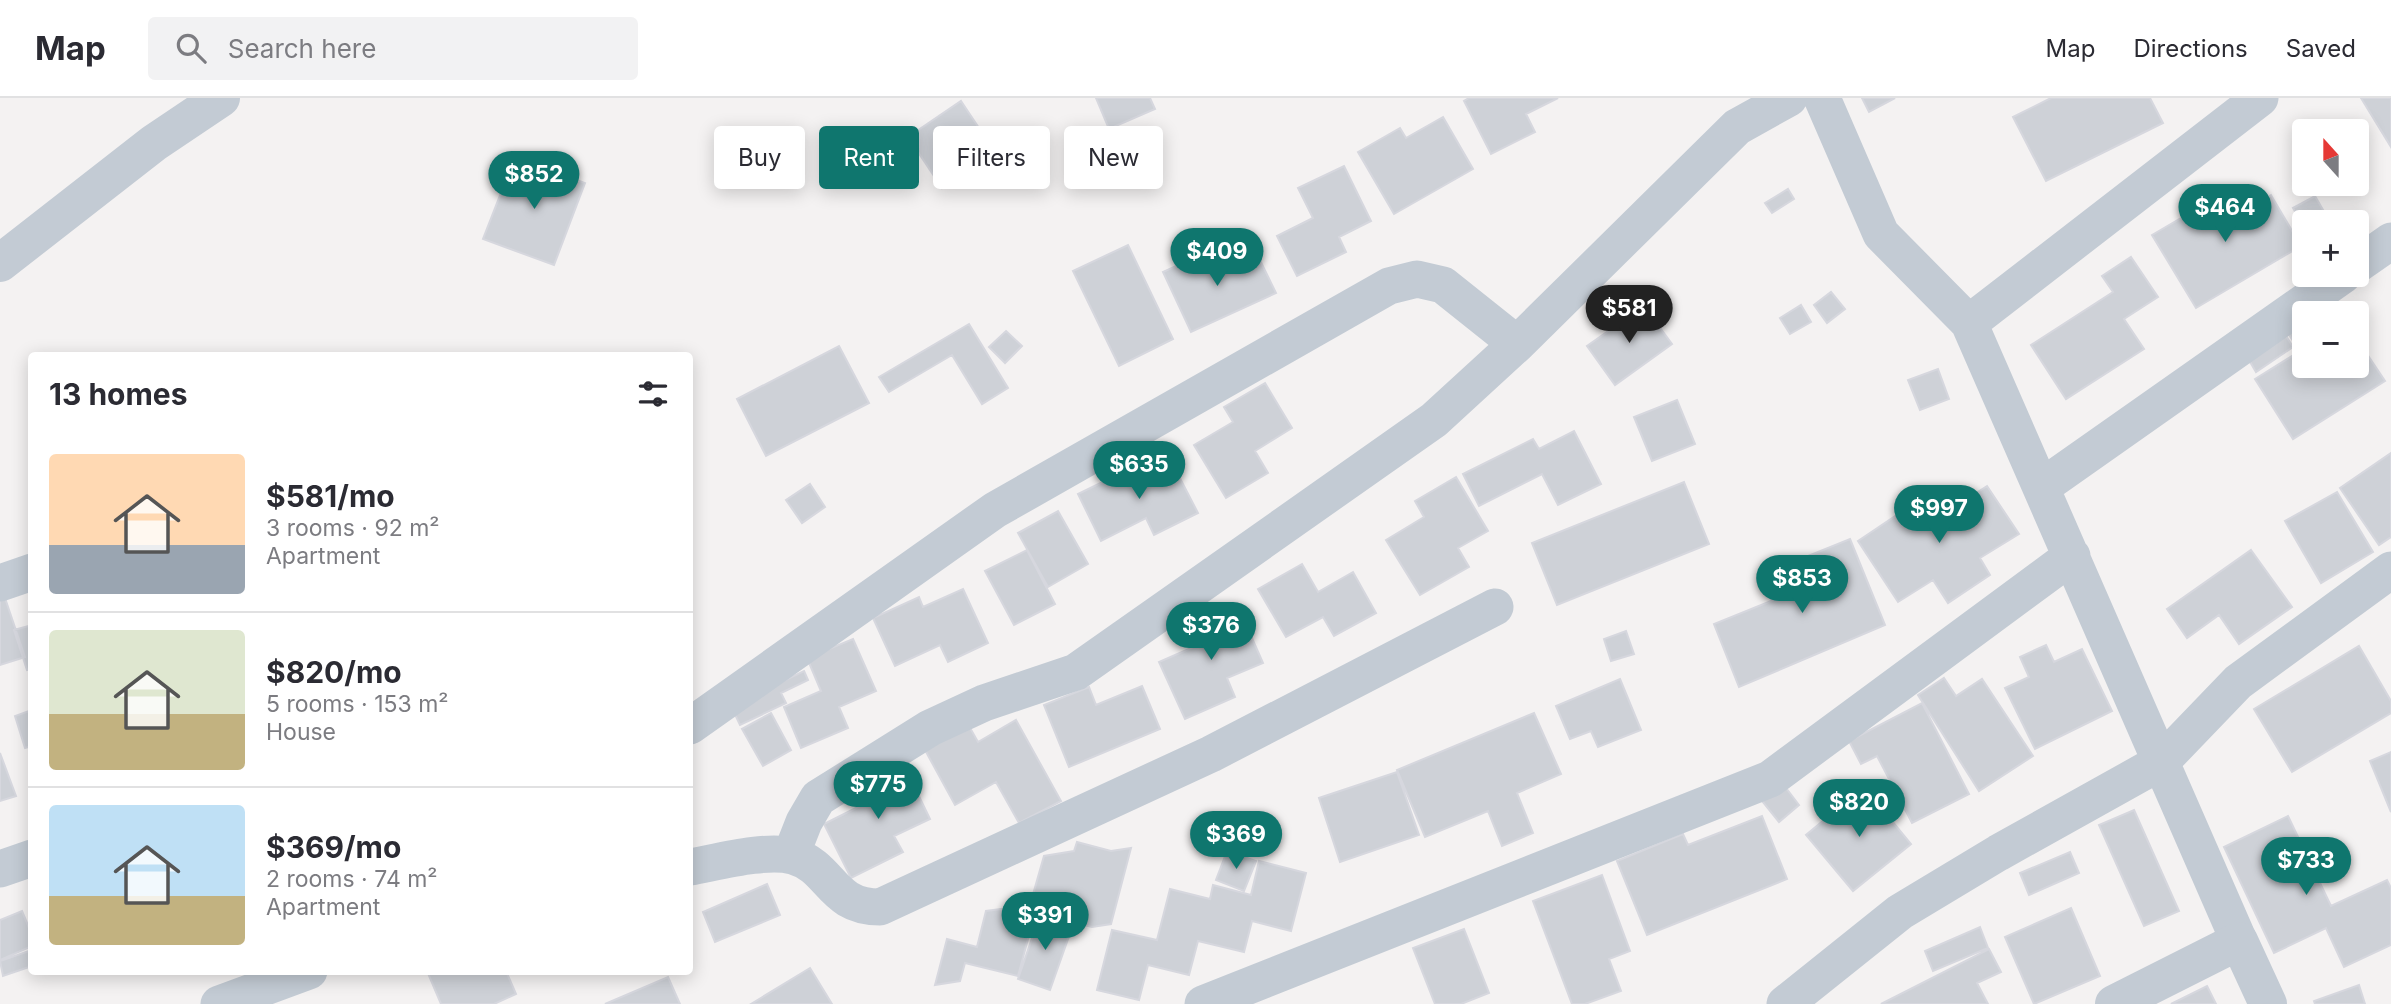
<!DOCTYPE html>
<meta charset="utf-8">
<style>
body{margin:0;font-family:Inter,sans-serif;background:#f2f2f3;color:#2b2b33;height:100vh;display:flex;flex-direction:column;font-size:26px;white-space:nowrap}
*{box-sizing:border-box;margin:0}
p{font-size:23px;color:#7c7c81}
.icon{flex:none;width:38px;height:38px;fill:none;stroke:currentColor;stroke-width:2;stroke-linecap:round;stroke-linejoin:round}
.map{position:relative;flex:1;overflow:hidden}
.details{position:absolute;left:28px;top:254px;width:665px;height:623px;display:flex;flex-direction:column;background:#fff;border-radius:7px;box-shadow:0 4px 18px #0003}
.details>*{flex:none}
.banner{position:absolute;left:714px;top:28px;width:665px;height:63px;display:flex;gap:14px}
.needle{width:46px;rotate:339deg}
.controls{position:absolute;left:2292px;top:21px;display:grid;gap:14px}
.controls a{display:grid;place-items:center;width:77px;height:77px;border-radius:7px;background:#fff;box-shadow:0 4px 18px #0003;font-size:35px}
.price{position:absolute;translate:-50% -60px;padding:0 16px;border-radius:24px;background:#0f766e;color:#fff;font-size:23px;line-height:46px;filter:drop-shadow(0 2px 4px #0008)}
.price::after{content:'';position:absolute;left:50%;top:42px;width:21px;height:16px;margin-left:-10px;background:inherit;clip-path:polygon(0 0,100% 0,50% 100%)}
.price.on{background:#222;color:#fff}
ul{padding:0;list-style:none}
li{display:flex;align-items:center;gap:21px;height:175px;padding:0 21px}
li+li{border-top:2px solid #e1e1e2}
li span{display:grid;place-items:center;flex:none;width:196px;height:140px;border-radius:7px;color:#555}
li>.icon{margin-inline-start:auto}
span .icon{width:84px;height:84px;fill:#fffc;stroke-width:1}
li b{font-size:30px}
h2{display:flex;justify-content:space-between;align-items:center;height:84px;padding:0 21px;font-size:30px}
.pill{padding:0 24px;border-radius:7px;background:#fff;box-shadow:0 4px 18px #0003;font-size:24px;line-height:63px}
.pill.on{background:#0f766e;color:#fff}
header{display:flex;align-items:center;gap:42px;box-sizing:border-box;height:98px;padding:0 35px;background:#fff;border-bottom:2px solid #e1e1e2}
header strong{font-size:33px}
nav{display:flex;gap:38px;margin-inline-start:auto;font-size:24px}
.search{width:490px;height:63px;background:#f2f2f3;display:flex;align-items:center;gap:18px;box-sizing:border-box;padding:0 24px;border-radius:7px;color:#7c7c81;font-size:26px}
.map>svg:first-child{display:block}
.building{fill:#ced1d7;stroke:#d6d7de;stroke-width:2}
.lines{fill:none;stroke-linecap:round;stroke-linejoin:round}
.minor{stroke:#c3cbd4;stroke-width:37}
.tertiary{stroke:#c3cbd4;stroke-width:38}
</style>
<header>
<strong>Map</strong>
<div class="search"><svg class="icon" aria-label="search" viewBox="0 0 24 24"><circle cx="10" cy="10" r="6"/><path d="M15 15l6 6"/></svg>Search here</div>
<nav><a>Map</a><a>Directions</a><a>Saved</a></nav>
</header>
<div class="map">
<svg width="2391" height="906" viewBox="0 0 2391 906">
<rect width="100%" height="100%" fill="#f4f2f2"/>
<path class="building" d="M1096 0H1150L1155 11 1109 31Z
M1469 0H1558L1526 16 1535 34 1491 56 1464 3Z
M1862 0H1895L1869 14Z
M2051 0H2150L2163 25 2046 83 2013 19Z
M2361 0H2391V49Z
M961 3 995 54 942 90 908 39Z
M1443 19 1473 71 1394 116 1358 54 1400 30 1406 40Z
M515 59 585 85 554 167 483 141Z
M1344 68 1371 123 1339 139 1346 154 1297 178 1277 138 1313 120 1298 90Z
M2234 89 2247 111 2271 97 2301 148 2196 210 2152 137Z
M1788 91 1794 101 1772 115 1765 105Z
M2315 98 2330 124H2305V131L2293 110Z
M1128 147 1173 241 1119 268 1073 173Z
M1209 153 1218 174 1257 156 1276 195 1191 234 1163 174Z
M2131 159 2158 199 2124 221 2144 251 2066 301 2031 247 2113 194 2102 178Z
M1831 194 1845 211 1827 225 1814 207Z
M2330 198 2341 215H2305V268H2357V241L2385 283 2293 341 2255 281 2300 253 2283 228Z
M1801 207 1811 224 1790 236 1780 220Z
M1644 208 1672 246 1615 287 1587 248Z
M969 226 1008 290 982 306 952 257 889 294 879 279Z
M1006 233 1022 248 1005 265 989 249Z
M2283 233 2293 249 2256 274 2246 257Z
M839 248 869 305 766 358 737 301Z
M1938 271 1949 301 1920 312 1908 282Z
M1265 285 1292 330 1255 353 1268 375 1226 400 1194 347 1233 324 1224 309Z
M1677 302 1695 346 1652 363 1634 319Z
M1574 333 1601 386 1558 407 1542 376 1479 408 1463 376 1533 341 1539 351Z
M2391 355V439L2379 447 2340 390Z
M1170 361 1198 415 1154 437 1146 420 1101 443 1078 396 1127 372 1131 380Z
M1456 379 1488 433 1458 450 1469 469 1420 497 1386 442 1424 419 1415 403Z
M1684 384 1709 446 1557 507 1532 445Z
M810 386 825 409 802 425 786 402Z
M1987 388 2019 436 1980 460 1990 477 1948 505 1933 482 1898 504 1858 443 1931 394 1945 415Z
M2337 394 2373 454 2321 485 2285 423Z
M1058 413 1088 466 1048 489 1018 435Z
M1850 441 1885 527 1739 589 1714 526 1781 499 1771 473Z
M1027 452 1055 506 1014 527 985 473Z
M2251 452 2292 509 2239 546 2219 517 2187 540 2167 511Z
M1302 466 1318 494 1353 474 1376 515 1334 538 1323 519 1286 539 1258 491Z
M963 491 988 545 948 564 940 547 895 568 873 520 919 499 923 509Z
M5 500 25 559 0 567V502Z
M1237 506 1263 565 1227 580 1235 599 1185 621 1159 564 1198 547 1189 526Z
M32 527V571L27 572 14 532Z
M1626 533 1634 556 1611 563 1604 541Z
M853 541 876 593 839 609 848 630 801 650 784 609 821 593 807 560Z
M2046 547 2054 564 2082 551 2112 613 2035 651 2005 590 2029 579 2020 559Z
M2359 548 2391 603V615L2292 674 2254 611Z
M804 573 808 582 781 595 786 605 740 627 731 608Z
M1944 580 1956 598 1982 581 2033 658 1979 693 1918 597Z
M1620 581 1641 632 1598 649 1591 633 1570 641 1556 608Z
M1142 588 1160 631 1069 669 1044 607 1089 589 1096 607Z
M1922 605 1969 696 1912 725 1877 658 1861 666 1849 643Z
M32 612V648L25 650 15 618Z
M771 615 791 652 763 668 742 631Z
M1534 615 1561 676 1517 695 1533 735 1502 748 1488 713 1425 739 1397 672Z
M1016 622 1061 703 1019 725 996 684 955 707 925 652 969 628 978 644Z
M2391 654V714L2370 663Z
M0 655 16 698 0 703Z
M903 665 930 721 894 738 903 754 851 780 824 726 868 704 859 687Z
M1397 674 1419 737 1340 764 1319 700Z
M1783 686 1799 707 1779 724 1762 703Z
M1864 689 1911 746 1853 793 1806 737Z
M2134 712 2179 813 2144 828 2099 727Z
M1762 718 1787 781 1647 837 1617 763 1683 736 1688 747Z
M2288 718 2331 808 2387 782 2391 790V847L2344 869 2326 830 2274 855 2224 749Z
M1077 744 1111 753 1131 750 1111 826 1092 829 1035 815 1018 878 965 865 960 883 935 887 947 841 977 849 986 813 1030 807 1044 758 1074 753Z
M1227 753 1256 763 1244 793 1216 782Z
M2070 754 2079 775 2029 797 2020 775Z
M1259 763 1306 775 1291 833 1252 823 1244 854 1198 843 1189 877 1148 867 1139 902 1097 892 1112 832 1157 842 1170 791 1210 801 1213 787 1251 797Z
M1602 777 1630 853 1609 861 1621 893 1585 906H1572L1533 803Z
M767 786 780 817 715 844 703 814Z
M2071 810 2100 878 2034 906 2005 839Z
M22 813 32 837V848L0 862V822Z
M1040 817 1073 827 1050 892 1018 881Z
M1980 829 1988 850 1933 873 1925 853Z
M1464 831 1489 895 1461 906H1435L1413 850Z
M1989 851 2001 874 1977 885 1988 906H1881Z
M32 852V868L3 878 0 863Z
M810 870 832 906H751Z
M427 873H506L516 896 494 906H441Z
M668 879 680 906H605Z
M2359 887 2365 906H2315L2314 903Z
M2207 888 2216 906H2171Z"/>
<g class="lines">
<path class="minor" d="M1822 0 1881 136 1969 225 2239 843
M2357 167 2391 143
M1969 225 2260 0
M2043 388 2343 177
M0 485 32 474
M690 628 995 412 1389 188 1417 181 1443 187 1517 246
M791 757 804 724 818 700 930 630 984 605 1076 574 1434 322 1517 246 1737 29 1789 0
M690 769C718 764 766 751 793 758 832 769 830 809 880 809L1211 656 1495 509
M0 771 32 760
M219 906 309 873
M1203 906 1770 681 2072 458
M1785 906 1900 814 1998 755 2161 664 2238 584 2391 472"/>
<path class="tertiary" d="M0 165 154 45 221 0
M2114 906 2239 843 2268 906"/>
</g>
</svg>
<div class="controls">
<a><svg class="needle" viewBox="-14 -14 28 28"><path d="M0-13l5 13h-10z" fill="#e53935"/><path d="M0 13l5-13h-10z" fill="#7c7c81"/></svg></a>
<a>+</a>
<a>−</a>
</div>
<b class="price" style="left:534px;top:113px">$852</b>
<b class="price" style="left:2225px;top:146px">$464</b>
<b class="price" style="left:1217px;top:190px">$409</b>
<b class="price on" style="left:1629px;top:247px">$581</b>
<b class="price" style="left:1139px;top:403px">$635</b>
<b class="price" style="left:1939px;top:447px">$997</b>
<b class="price" style="left:1802px;top:517px">$853</b>
<b class="price" style="left:1211px;top:564px">$376</b>
<b class="price" style="left:878px;top:723px">$775</b>
<b class="price" style="left:1859px;top:741px">$820</b>
<b class="price" style="left:1236px;top:773px">$369</b>
<b class="price" style="left:2306px;top:799px">$733</b>
<b class="price" style="left:1045px;top:854px">$391</b>
<div class="banner">
<a class="pill">Buy</a>
<a class="pill on">Rent</a>
<a class="pill">Filters</a>
<a class="pill">New</a>
</div>
<section class="details">
<h2>13 homes<svg class="icon" aria-label="filters" viewBox="0 0 24 24"><path d="M4 7h16M4 17h16"/><circle cx="9" cy="7" r="2"/><circle cx="15" cy="17" r="2"/></svg></h2>
<ul>
<li><span style="background:linear-gradient(#ffd9b3 65%,#9aa5b1 0)"><svg class="icon" aria-label="home" viewBox="0 0 24 24"><path d="M3 11l9-7 9 7M6 9v11h12V9"/></svg></span><div><b>$581/mo</b><p>3 rooms · 92 m²</p><p>Apartment</p></div></li>
<li><span style="background:linear-gradient(#dfe7d0 60%,#c2b280 0)"><svg class="icon" aria-label="home" viewBox="0 0 24 24"><path d="M3 11l9-7 9 7M6 9v11h12V9"/></svg></span><div><b>$820/mo</b><p>5 rooms · 153 m²</p><p>House</p></div></li>
<li><span style="background:linear-gradient(#bfe0f5 65%,#c2b280 0)"><svg class="icon" aria-label="home" viewBox="0 0 24 24"><path d="M3 11l9-7 9 7M6 9v11h12V9"/></svg></span><div><b>$369/mo</b><p>2 rooms · 74 m²</p><p>Apartment</p></div></li>
</ul>
</section>
</div>
